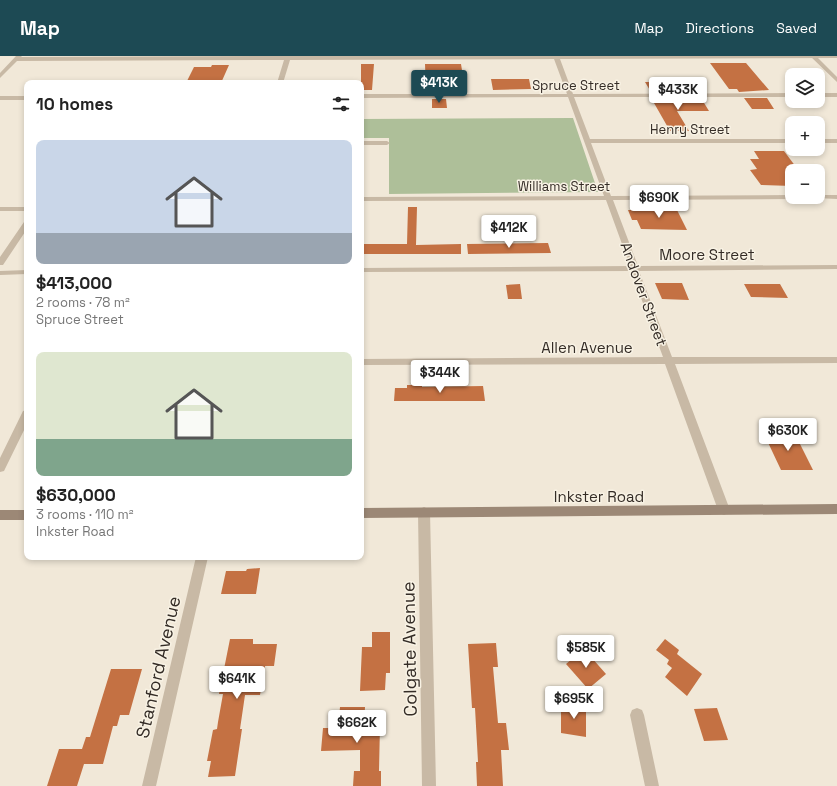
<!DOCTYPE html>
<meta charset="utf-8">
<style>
body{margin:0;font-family:"Space Grotesk",sans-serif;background:#f2f2f2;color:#222;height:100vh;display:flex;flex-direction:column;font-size:15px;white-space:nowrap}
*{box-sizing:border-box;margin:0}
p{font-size:13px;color:#767676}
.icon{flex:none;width:22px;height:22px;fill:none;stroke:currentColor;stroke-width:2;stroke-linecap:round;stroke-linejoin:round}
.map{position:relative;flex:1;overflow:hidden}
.side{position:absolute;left:24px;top:24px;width:340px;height:480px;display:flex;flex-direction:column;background:#fff;border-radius:8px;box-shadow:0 2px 6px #0003}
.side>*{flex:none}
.fabs{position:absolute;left:785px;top:12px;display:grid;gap:8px}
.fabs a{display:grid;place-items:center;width:40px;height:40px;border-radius:8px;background:#fff;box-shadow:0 2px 6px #0003;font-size:20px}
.price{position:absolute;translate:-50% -34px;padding:0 9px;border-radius:4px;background:#fff;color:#222;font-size:13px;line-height:26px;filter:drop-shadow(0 1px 2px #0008)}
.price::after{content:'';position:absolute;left:50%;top:24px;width:12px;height:9px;margin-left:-6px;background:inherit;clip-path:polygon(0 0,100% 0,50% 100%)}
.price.selected{background:#1d4a54;color:#fff}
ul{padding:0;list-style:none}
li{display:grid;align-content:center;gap:8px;height:212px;padding:0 12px}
li span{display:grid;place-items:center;height:124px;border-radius:8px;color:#555}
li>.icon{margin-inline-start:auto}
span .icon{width:72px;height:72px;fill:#fffc;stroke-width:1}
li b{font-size:17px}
h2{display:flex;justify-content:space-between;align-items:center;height:48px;padding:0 12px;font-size:17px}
header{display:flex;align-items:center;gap:24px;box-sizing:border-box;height:56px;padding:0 20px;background:#1d4a54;color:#fff}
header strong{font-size:19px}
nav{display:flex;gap:22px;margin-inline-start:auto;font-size:14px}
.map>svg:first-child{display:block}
.green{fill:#aebf99}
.building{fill:#c47143}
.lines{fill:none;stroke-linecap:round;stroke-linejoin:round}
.minor{fill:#c8b9a5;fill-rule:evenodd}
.tertiary{fill:#c8b9a5;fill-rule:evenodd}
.secondary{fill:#9c8876;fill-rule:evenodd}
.labels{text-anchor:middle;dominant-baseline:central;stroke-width:3;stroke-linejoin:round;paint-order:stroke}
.far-street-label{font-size:13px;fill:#342c26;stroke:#f8f2e4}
.street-label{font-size:15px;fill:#342c26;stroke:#f8f2e4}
.near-street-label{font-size:18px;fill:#342c26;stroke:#f8f2e4}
</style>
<header>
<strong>Map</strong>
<nav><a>Map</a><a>Directions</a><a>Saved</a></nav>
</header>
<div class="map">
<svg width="837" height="730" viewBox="0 0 837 730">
<rect width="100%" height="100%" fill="#f1e8d8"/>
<path class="green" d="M573 62 598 136 389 138V82H361V63Z"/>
<path class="building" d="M710 7H746L769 34 739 36 737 33H729Z
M361 8H374L372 34H361Z
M425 8H461L465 33 445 34V36H431V34H426Z
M212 9H229L221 27H186L194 11H211Z
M491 23H529L531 33 493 34Z
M645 26H658L660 29H692L696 36H651Z
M654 42H701L709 55H677L689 75H670L654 47H657Z
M744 42H767L774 53H752Z
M432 43H446L447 52H432Z
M754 95H784L799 115H792V130L761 129 750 114 757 113 750 103H759Z
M673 146 687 174 641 173 637 164H632L628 154H667L665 150Z
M408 151H417L416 189 461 188V198H361V188H407Z
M548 187 551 197 468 198 467 188Z
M655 227H682L689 244 662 243Z
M520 228 522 243H508L506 229Z
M744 228H780L788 242 751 241Z
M407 329H422V331L483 330 485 345H394L395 332H407Z
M764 378H795L813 414H781Z
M260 512 256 538H221L226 515H246L247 513Z
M372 576H390V617H386L385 634 360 635 362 591H372Z
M230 583H253V588H277L274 610H265L260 639H245L240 673H242L235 720 208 721 211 705H207L213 674 217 673 218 666 223 638H219Z
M665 583 679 594 677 598 702 618 687 640 665 621 672 612 667 608 669 604 656 594Z
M496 587 498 611H493L498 667H506L509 694H501L503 730H477L476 706H478L475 652H472L468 588Z
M584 593 606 618 588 633 566 608Z
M111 613H142L129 659H120L117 670H113L103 708H84L77 730H47L59 693H82L86 681H90Z
M561 646 586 650V681L561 677Z
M340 651H365L364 670 380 669 379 715H381V730H353L354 715H360V694L321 695 323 672H338Z
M717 652 728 684 704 685 694 653Z"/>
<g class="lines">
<path class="minor" d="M285 0H837V2L560 3 573 38 792 37V41H574L590 83H792V87H591L611 140 792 139V141H796L792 143 613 144 638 210 837 209V213L639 215 672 301H837V307L675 308 730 454 728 457 724 459 720 457 718 454 665 308 361 309V303L663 301 631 215 361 216V212L630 210 606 144 361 145V141L604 140 568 41 361 42V38H567L554 3 290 4 283 27H277L284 4 17 5 14 3 17 1Z
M818 37H837V41H818Z
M0 40H27V44H0Z
M818 83H837V87H818Z
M361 85H387L390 87 387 89H361Z
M818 139H837V143L816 142 814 141H818Z
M0 151H27V155H0Z
M24 166H27V173L3 209H0V201Z
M27 214V218L0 219V215Z
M27 354V368L4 415 0 416V402L23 355Z
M424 451 428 453 430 456 436 730H422L418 456 420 453Z
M196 501H208L156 730H142Z
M637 652 642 654 644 659 659 730H645L630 659 632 654Z"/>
<path class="tertiary" d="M16 0H22L0 22V17Z
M810 0H816L837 21V26Z"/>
<path class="secondary" d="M837 448V458L361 462V452Z
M0 454H27V464H0Z"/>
</g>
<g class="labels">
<g class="far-street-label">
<text x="576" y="29">Spruce Street</text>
<text x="690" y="73">Henry Street</text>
<text x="564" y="130">Williams Street</text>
</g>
<g class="street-label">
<text x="707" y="198">Moore Street</text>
<text transform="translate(644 238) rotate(70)">Andover Street</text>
<text x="587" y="291">Allen Avenue</text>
<text x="599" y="440">Inkster Road</text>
</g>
<g class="near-street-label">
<text transform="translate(409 593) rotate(-91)">Colgate Avenue</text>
<text transform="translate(158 611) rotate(-77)">Stanford Avenue</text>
</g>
</g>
</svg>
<div class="fabs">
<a><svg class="icon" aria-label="layers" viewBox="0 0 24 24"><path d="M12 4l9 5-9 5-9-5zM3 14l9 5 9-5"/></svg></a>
<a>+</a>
<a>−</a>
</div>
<b class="price selected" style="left:439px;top:48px">$413K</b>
<b class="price" style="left:678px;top:55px">$433K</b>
<b class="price" style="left:659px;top:163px">$690K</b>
<b class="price" style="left:509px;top:193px">$412K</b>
<b class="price" style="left:440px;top:338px">$344K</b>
<b class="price" style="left:788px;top:396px">$630K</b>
<b class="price" style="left:586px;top:613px">$585K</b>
<b class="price" style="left:237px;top:644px">$641K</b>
<b class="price" style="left:574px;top:664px">$695K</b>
<b class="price" style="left:357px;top:688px">$662K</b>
<section class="side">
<h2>10 homes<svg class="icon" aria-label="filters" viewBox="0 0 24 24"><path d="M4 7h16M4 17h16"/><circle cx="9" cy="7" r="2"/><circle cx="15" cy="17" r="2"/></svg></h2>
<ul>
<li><span style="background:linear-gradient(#c9d6e8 75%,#9aa5b1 0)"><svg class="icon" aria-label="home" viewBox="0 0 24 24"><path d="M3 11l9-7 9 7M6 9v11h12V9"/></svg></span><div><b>$413,000</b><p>2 rooms · 78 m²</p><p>Spruce Street</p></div></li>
<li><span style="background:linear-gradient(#dfe7d0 70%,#7fa58c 0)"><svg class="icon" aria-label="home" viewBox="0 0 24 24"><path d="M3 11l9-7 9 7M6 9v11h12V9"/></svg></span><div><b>$630,000</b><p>3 rooms · 110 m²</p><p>Inkster Road</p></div></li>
</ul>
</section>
</div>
